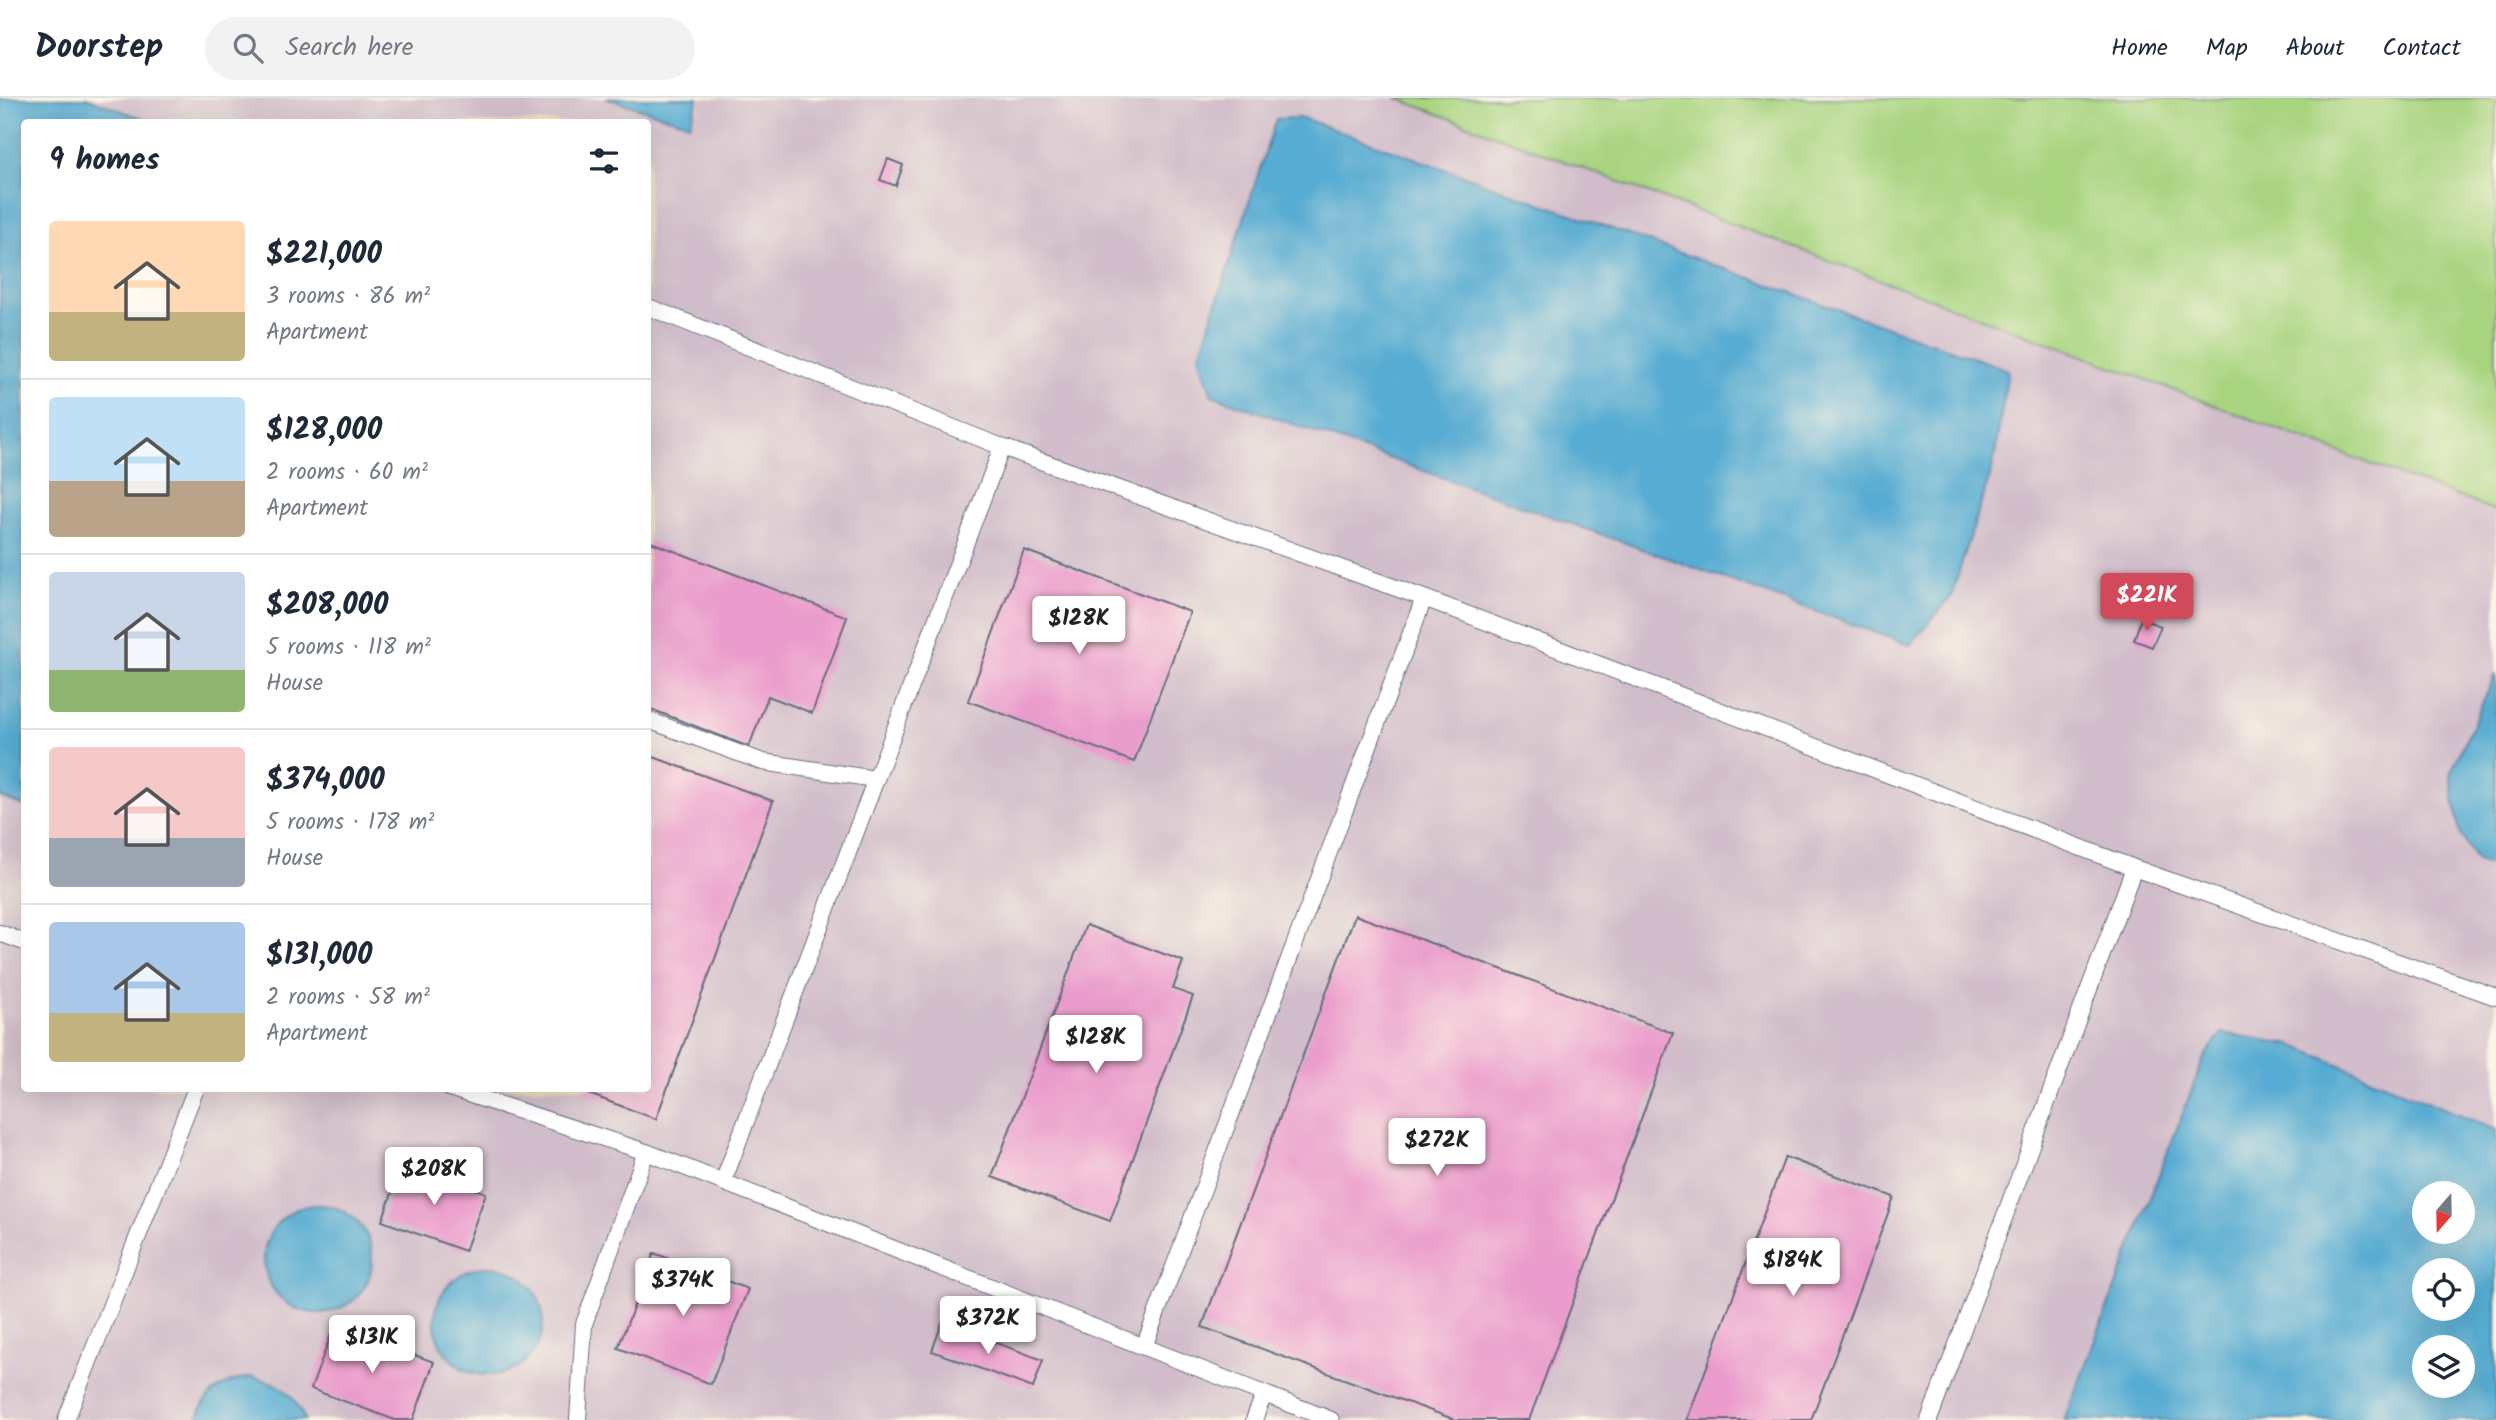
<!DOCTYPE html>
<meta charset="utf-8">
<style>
body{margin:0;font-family:Kalam,sans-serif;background:#f2f2f3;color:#1f2937;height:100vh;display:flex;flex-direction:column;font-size:26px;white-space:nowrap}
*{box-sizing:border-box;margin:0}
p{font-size:23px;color:#747a83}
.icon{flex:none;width:38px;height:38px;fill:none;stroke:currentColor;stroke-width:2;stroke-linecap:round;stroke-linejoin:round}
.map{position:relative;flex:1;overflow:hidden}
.drawer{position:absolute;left:21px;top:21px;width:630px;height:973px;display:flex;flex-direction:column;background:#fff;border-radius:7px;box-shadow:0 7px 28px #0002}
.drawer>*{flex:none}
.needle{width:46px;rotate:200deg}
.fabs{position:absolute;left:2412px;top:1083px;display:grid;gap:14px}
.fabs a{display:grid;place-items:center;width:63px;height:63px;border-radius:50%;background:#fff;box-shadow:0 7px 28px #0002;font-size:35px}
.price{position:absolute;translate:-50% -60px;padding:0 16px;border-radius:7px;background:#fff;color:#222;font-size:23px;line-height:46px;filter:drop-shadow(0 2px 4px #0008)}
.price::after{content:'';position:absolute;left:50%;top:42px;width:21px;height:16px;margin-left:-10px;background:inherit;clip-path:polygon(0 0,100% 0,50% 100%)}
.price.on{background:#d1495b;color:#fff}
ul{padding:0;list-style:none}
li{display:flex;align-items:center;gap:21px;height:175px;padding:0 28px}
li+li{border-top:2px solid #e0e1e3}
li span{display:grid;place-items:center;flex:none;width:196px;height:140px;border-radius:7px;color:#555}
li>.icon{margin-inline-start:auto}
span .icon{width:84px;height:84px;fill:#fffc;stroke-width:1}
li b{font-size:30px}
h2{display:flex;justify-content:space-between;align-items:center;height:84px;padding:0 28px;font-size:30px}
header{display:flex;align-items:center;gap:42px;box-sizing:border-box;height:98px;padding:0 35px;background:#fff;border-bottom:2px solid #e0e1e3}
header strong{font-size:33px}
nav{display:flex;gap:38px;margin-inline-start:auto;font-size:24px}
.search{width:490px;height:63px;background:#f2f2f3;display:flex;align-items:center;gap:18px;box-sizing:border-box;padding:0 24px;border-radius:38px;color:#747a83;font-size:26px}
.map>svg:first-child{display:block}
.industrial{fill:#d1bdca;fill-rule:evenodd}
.green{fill:#a8d480;stroke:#62826f;stroke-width:2}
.water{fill:#56acd2;stroke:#386e98;stroke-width:2;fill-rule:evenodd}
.building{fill:#ea9dcc}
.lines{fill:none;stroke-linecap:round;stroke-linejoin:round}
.service-casing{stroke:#656c7f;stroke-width:18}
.service{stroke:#fff;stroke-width:16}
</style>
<header>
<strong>Doorstep</strong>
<div class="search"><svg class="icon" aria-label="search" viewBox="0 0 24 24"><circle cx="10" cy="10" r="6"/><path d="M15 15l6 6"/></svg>Search here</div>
<nav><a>Home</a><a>Map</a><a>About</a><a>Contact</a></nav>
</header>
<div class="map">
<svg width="2496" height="1322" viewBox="0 0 2496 1322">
<rect width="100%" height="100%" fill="#fcf5e5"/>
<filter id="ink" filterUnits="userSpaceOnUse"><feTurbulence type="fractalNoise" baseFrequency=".0143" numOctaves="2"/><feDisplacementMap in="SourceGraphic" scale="14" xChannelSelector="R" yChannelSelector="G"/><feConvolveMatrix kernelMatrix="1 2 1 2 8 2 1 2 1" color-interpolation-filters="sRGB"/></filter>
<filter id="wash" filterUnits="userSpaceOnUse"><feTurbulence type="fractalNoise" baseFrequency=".00686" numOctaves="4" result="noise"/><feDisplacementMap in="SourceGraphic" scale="28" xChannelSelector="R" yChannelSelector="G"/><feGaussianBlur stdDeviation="1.57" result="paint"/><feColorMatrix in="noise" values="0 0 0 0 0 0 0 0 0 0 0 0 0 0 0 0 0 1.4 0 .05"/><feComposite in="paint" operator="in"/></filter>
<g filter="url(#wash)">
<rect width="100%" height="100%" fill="#eedebc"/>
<path class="industrial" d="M0 0H1512L2496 358V1322H0ZM24 24H648V990H24ZM2424 1096H2462V1134H2424ZM2424 1172H2462V1211H2424ZM2424 1250H2462V1288H2424Z"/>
<path class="green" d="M1396 0H2496V413Z"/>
<path class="water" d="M0 0H87L152 24H24V708L0 699Z
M606 0H698L690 26Z
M1302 20 2008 272 1993 368 1951 499 1910 547 1212 297 1199 259 1276 21Z
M2496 576V769L2477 763 2460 736 2450 676Z
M2222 935 2292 947 2496 1032V1322H2064L2205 958ZM2424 1096H2462V1134H2424ZM2462 1172V1211H2424V1172ZM2424 1250H2462V1288H2424Z
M264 1161a54 54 0 1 1 108 0a54 54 0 1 1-108 0Z
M435 1223a54 54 0 1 1 108 0a54 54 0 1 1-108 0Z
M251 1279C280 1283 294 1296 305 1322H198C202 1295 227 1282 251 1279Z"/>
<g id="blocks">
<path class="building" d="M888 61 903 67 896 88 880 82Z
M648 443 847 519 812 615 768 598 749 649 648 610Z
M1024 452 1190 514 1134 664 968 603Z
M2141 521 2161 528 2152 549 2134 542Z
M648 657 773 703 656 1021 575 991 648 990Z
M1355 817 1673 935 1529 1322H1456L1202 1229Z
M1086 827 1183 863 1173 891 1193 898 1110 1123 992 1079Z
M1785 1059 1894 1099 1811 1322H1687Z
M403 1065 486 1095 465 1153 382 1123Z
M654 1155 748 1191 711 1286 618 1250Z
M942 1225 1043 1262 1033 1290 932 1253Z
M334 1228 434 1264 413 1322H395L311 1291Z"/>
</g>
</g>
<g filter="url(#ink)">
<use href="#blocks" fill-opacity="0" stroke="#656c7f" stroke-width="2"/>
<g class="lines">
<g class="service-casing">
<path id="service" d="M648 209 1002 349 1424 500 2134 770 2496 899
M648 622 763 664 875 681
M0 835 24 844
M449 990 646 1054 1331 1322
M723 1084 1002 349
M1144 1249 1424 500
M66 1322 196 990
M578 1322 584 1226 646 1054
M1254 1322 1264 1296
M1929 1322 2134 770"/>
</g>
<use href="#service" class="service"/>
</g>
</g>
</svg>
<div class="fabs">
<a><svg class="needle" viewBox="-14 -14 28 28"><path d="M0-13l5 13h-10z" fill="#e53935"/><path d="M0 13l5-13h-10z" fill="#747a83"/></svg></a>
<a><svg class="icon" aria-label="locate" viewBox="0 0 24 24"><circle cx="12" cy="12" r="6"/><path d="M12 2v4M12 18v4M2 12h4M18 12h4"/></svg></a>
<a><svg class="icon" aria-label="layers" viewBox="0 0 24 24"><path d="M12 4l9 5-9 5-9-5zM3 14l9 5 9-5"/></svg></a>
</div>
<b class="price on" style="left:2147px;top:535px">$221K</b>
<b class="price" style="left:1079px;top:558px">$128K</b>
<b class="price" style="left:1096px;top:977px">$128K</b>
<b class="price" style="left:1437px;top:1080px">$272K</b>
<b class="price" style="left:434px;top:1109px">$208K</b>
<b class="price" style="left:1793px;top:1200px">$184K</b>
<b class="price" style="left:683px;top:1220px">$374K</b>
<b class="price" style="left:988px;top:1258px">$372K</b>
<b class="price" style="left:372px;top:1277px">$131K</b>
<section class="drawer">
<h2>9 homes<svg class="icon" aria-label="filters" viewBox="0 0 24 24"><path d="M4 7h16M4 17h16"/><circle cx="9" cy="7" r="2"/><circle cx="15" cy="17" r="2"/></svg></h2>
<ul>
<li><span style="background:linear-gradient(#ffd9b3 65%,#c2b280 0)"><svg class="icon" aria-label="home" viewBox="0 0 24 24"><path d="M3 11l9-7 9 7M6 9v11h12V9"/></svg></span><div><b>$221,000</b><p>3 rooms · 86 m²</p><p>Apartment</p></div></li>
<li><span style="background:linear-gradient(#bfe0f5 60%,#b9a48a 0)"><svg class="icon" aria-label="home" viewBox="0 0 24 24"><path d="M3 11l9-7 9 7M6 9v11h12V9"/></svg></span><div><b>$128,000</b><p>2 rooms · 60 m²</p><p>Apartment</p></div></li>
<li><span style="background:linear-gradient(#c9d6e8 70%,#8fb573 0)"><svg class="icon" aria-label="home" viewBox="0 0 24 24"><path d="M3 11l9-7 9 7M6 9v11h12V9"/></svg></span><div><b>$208,000</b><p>5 rooms · 118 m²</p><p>House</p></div></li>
<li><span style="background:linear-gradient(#f6c9c9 65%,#9aa5b1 0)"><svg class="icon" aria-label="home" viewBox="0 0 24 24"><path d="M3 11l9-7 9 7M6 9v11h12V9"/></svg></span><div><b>$374,000</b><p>5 rooms · 178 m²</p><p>House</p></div></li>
<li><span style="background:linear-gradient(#a9c7e8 65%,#c2b280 0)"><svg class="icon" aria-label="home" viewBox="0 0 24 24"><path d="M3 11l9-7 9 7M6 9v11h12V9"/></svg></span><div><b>$131,000</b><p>2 rooms · 58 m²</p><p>Apartment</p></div></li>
</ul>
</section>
</div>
